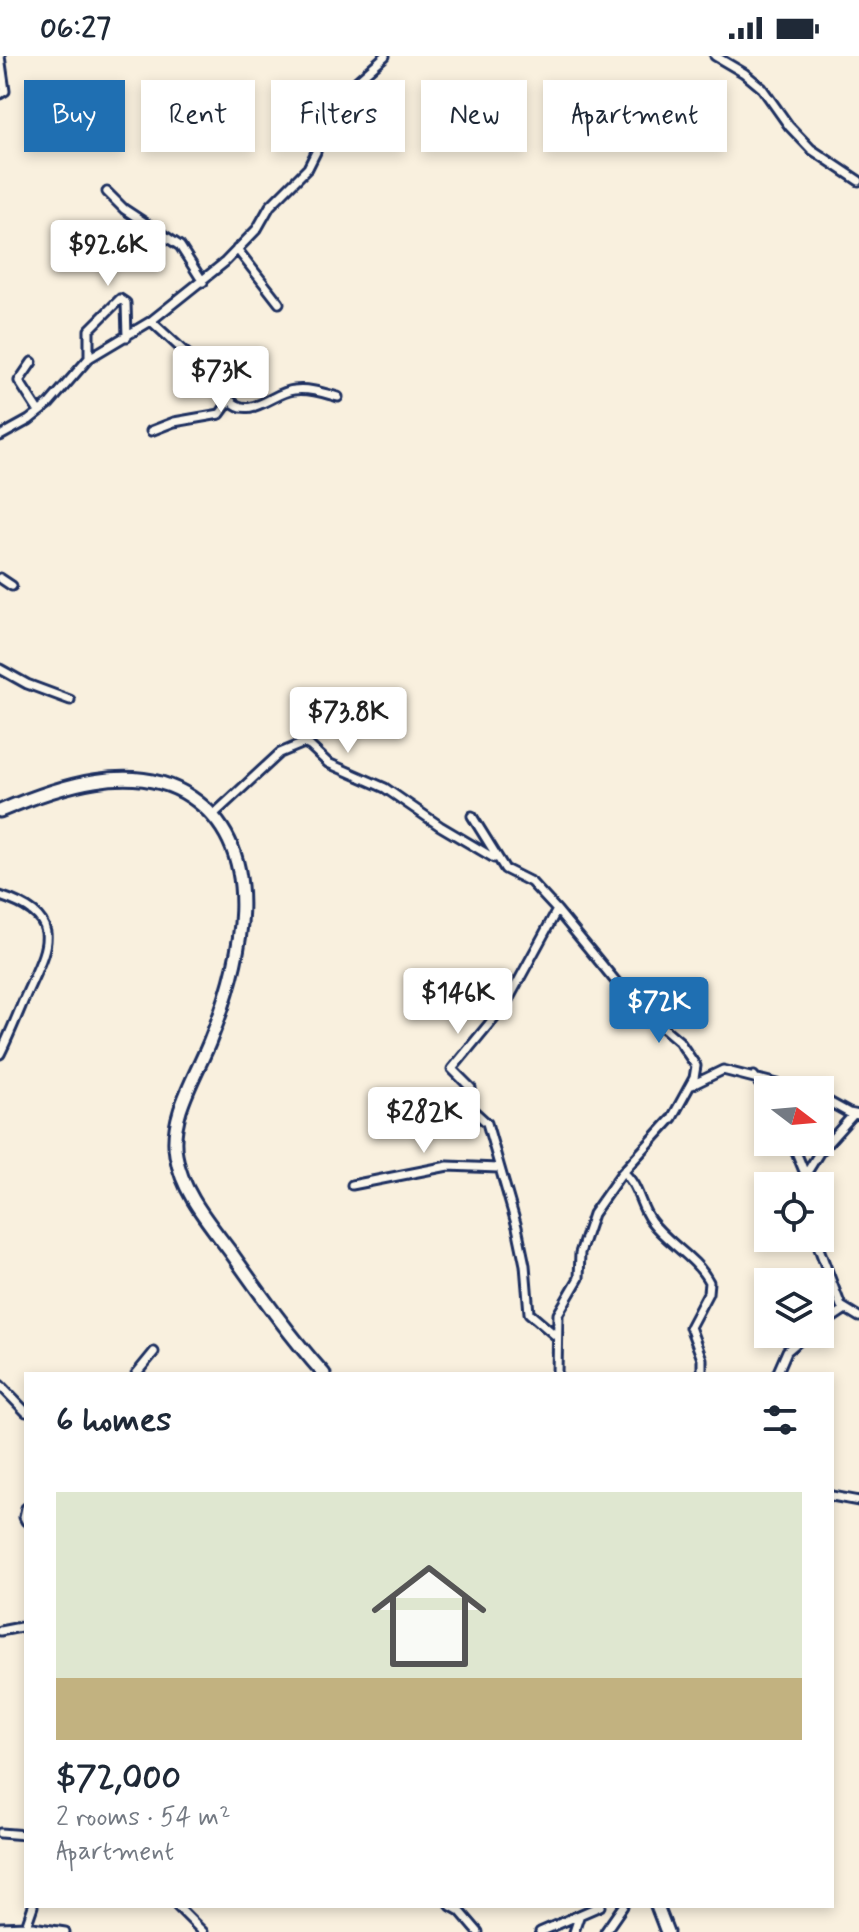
<!DOCTYPE html>
<meta charset="utf-8">
<style>
body{margin:0;font-family:Mynerve,sans-serif;background:#f2f2f3;color:#1f2937;height:100vh;display:flex;flex-direction:column;font-size:30px;white-space:nowrap}
*{box-sizing:border-box;margin:0}
p{font-size:26px;color:#747a83}
.icon{flex:none;width:44px;height:44px;fill:none;stroke:currentColor;stroke-width:2;stroke-linecap:round;stroke-linejoin:round}
.map{position:relative;flex:1;overflow:hidden}
.sheet{position:absolute;left:24px;top:1316px;width:810px;height:536px;display:flex;flex-direction:column;background:#fff;border-radius:0px;box-shadow:0 4px 12px #0003}
.sheet>*{flex:none}
.top-card{position:absolute;left:24px;top:24px;width:812px;height:72px;display:flex;gap:16px}
.needle{width:52px;rotate:106deg}
.controls{position:absolute;left:754px;top:1020px;display:grid;gap:16px}
.controls a{display:grid;place-items:center;width:80px;height:80px;border-radius:0px;background:#fff;box-shadow:0 4px 12px #0003;font-size:40px}
.price{position:absolute;translate:-50% -68px;padding:0 18px;border-radius:8px;background:#fff;color:#222;font-size:26px;line-height:52px;filter:drop-shadow(0 2px 4px #0008)}
.price::after{content:'';position:absolute;left:50%;top:48px;width:24px;height:18px;margin-left:-12px;background:inherit;clip-path:polygon(0 0,100% 0,50% 100%)}
.price.active{background:#1f6fb2;color:#fff}
ul{padding:0;list-style:none}
li{display:grid;align-content:center;gap:16px;height:424px;padding:0 32px}
li+li{border-top:2px solid #e0e1e3}
li span{display:grid;place-items:center;height:248px;border-radius:0px;color:#555}
li>.icon{margin-inline-start:auto}
span .icon{width:144px;height:144px;fill:#fffc;stroke-width:1}
li b{font-size:34px}
h2{display:flex;justify-content:space-between;align-items:center;height:96px;padding:0 32px;font-size:34px}
.tag{padding:0 28px;border-radius:0px;background:#fff;box-shadow:0 4px 12px #0003;font-size:28px;line-height:72px}
.tag.active{background:#1f6fb2;color:#fff}
.status{display:flex;justify-content:space-between;align-items:center;height:56px;padding:0 40px;background:#fff;direction:ltr}
.status svg{height:22px;fill:currentColor}
.map>svg:first-child{display:block}
.lines{fill:none;stroke-linecap:round;stroke-linejoin:round}
.minor-casing{stroke:#1b2f5e;stroke-width:13}
.trunk-casing{stroke:#1b2f5e;stroke-width:17}
.minor{stroke:#fbf7ec;stroke-width:7}
.trunk{stroke:#fbf7ec;stroke-width:11}
</style>
<div class="status"><b>06:27</b><svg viewBox="0 0 49 12"><path d="M0 12V9h3v3zM5 12V6h3v6zM10 12V3h3v9zM15 12V0h3v12zM26 1h20v11H26zM47 4h2v5h-2z"/></svg></div>
<div class="map">
<svg width="859" height="1876" viewBox="0 0 859 1876">
<rect width="100%" height="100%" fill="#f9f0de"/>
<filter id="ink" filterUnits="userSpaceOnUse"><feTurbulence type="fractalNoise" baseFrequency=".0125" numOctaves="2"/><feDisplacementMap in="SourceGraphic" scale="16" xChannelSelector="R" yChannelSelector="G"/><feConvolveMatrix kernelMatrix="1 2 1 2 8 2 1 2 1" color-interpolation-filters="sRGB"/></filter>
<g filter="url(#ink)">
<g class="lines">
<g class="minor-casing">
<path id="minor" d="M715 0 744 17 762 32 789 70 811 93 859 125
M0 38 5 35 0 0
M107 136 124 153 180 190 203 226
M237 193 279 247
M151 265 187 298 227 327 230 344C250 365 273 336 294 334 309 332 324 337 338 341
M89 302V274L120 243 126 247 127 281
M32 306 19 325 39 356
M151 375 174 366 220 358 230 344
M0 380 29 364 49 348 89 302 151 265 225 206 257 173 270 150 308 112 316 96 318 78 330 53 349 32 385 0
M0 522 12 530
M0 613 27 628 70 644
M213 759 280 697 304 687 310 690 328 707 385 732 440 770 494 802
M472 760 505 813 531 826 557 854 631 944 679 985 696 1010 694 1022 672 1062 621 1118 593 1158 580 1197 579 1222 558 1258 557 1318
M0 840C68 862 47 891 25 941 17 960 9 980 0 998
M754 1020 768 1040
M692 1029 723 1014 801 1034
M820 1041 849 1057 859 1059
M792 1086 810 1130
M623 1116C639 1129 639 1149 651 1165 668 1188 696 1201 709 1226L708 1237 690 1271 702 1303V1318
M806 1118 819 1097 853 1059
M352 1129 448 1110 498 1112
M815 1182 841 1250 859 1261
M820 1270 844 1254
M556 1280 529 1257 525 1209 517 1171 487 1067 465 1047 471 1036V1032L452 1013 507 946 557 854
M136 1318 154 1296
M777 1318 787 1295 807 1278
M0 1329 26 1356
M832 1440 859 1445
M26 1452 24 1461 26 1465
M0 1575 26 1570
M0 1777 26 1779
M177 1850 203 1876
M451 1850 460 1855 478 1876
M0 1871 26 1870 65 1876
M24 1876 33 1850
M540 1876 600 1850
M574 1876 579 1861
M605 1876 623 1850"/>
</g>
<g class="trunk-casing">
<path id="trunk" d="M0 755C56 731 135 703 191 741 271 795 240 910 210 985 196 1020 169 1060 176 1099 182 1137 210 1168 232 1198 261 1239 290 1280 324 1318
M657 1850 667 1876"/>
</g>
<use href="#minor" class="minor"/>
<use href="#trunk" class="trunk"/>
</g>
</g>
</svg>
<div class="controls">
<a><svg class="needle" viewBox="-14 -14 28 28"><path d="M0-13l5 13h-10z" fill="#e53935"/><path d="M0 13l5-13h-10z" fill="#747a83"/></svg></a>
<a><svg class="icon" aria-label="locate" viewBox="0 0 24 24"><circle cx="12" cy="12" r="6"/><path d="M12 2v4M12 18v4M2 12h4M18 12h4"/></svg></a>
<a><svg class="icon" aria-label="layers" viewBox="0 0 24 24"><path d="M12 4l9 5-9 5-9-5zM3 14l9 5 9-5"/></svg></a>
</div>
<b class="price" style="left:108px;top:232px">$92.6K</b>
<b class="price" style="left:221px;top:358px">$73K</b>
<b class="price" style="left:348px;top:699px">$73.8K</b>
<b class="price" style="left:458px;top:980px">$146K</b>
<b class="price active" style="left:659px;top:989px">$72K</b>
<b class="price" style="left:424px;top:1099px">$282K</b>
<div class="top-card">
<a class="tag active">Buy</a>
<a class="tag">Rent</a>
<a class="tag">Filters</a>
<a class="tag">New</a>
<a class="tag">Apartment</a>
</div>
<section class="sheet">
<h2>6 homes<svg class="icon" aria-label="filters" viewBox="0 0 24 24"><path d="M4 7h16M4 17h16"/><circle cx="9" cy="7" r="2"/><circle cx="15" cy="17" r="2"/></svg></h2>
<ul>
<li><span style="background:linear-gradient(#dfe7d0 75%,#c2b280 0)"><svg class="icon" aria-label="home" viewBox="0 0 24 24"><path d="M3 11l9-7 9 7M6 9v11h12V9"/></svg></span><div><b>$72,000</b><p>2 rooms · 54 m²</p><p>Apartment</p></div></li>
</ul>
</section>
</div>
